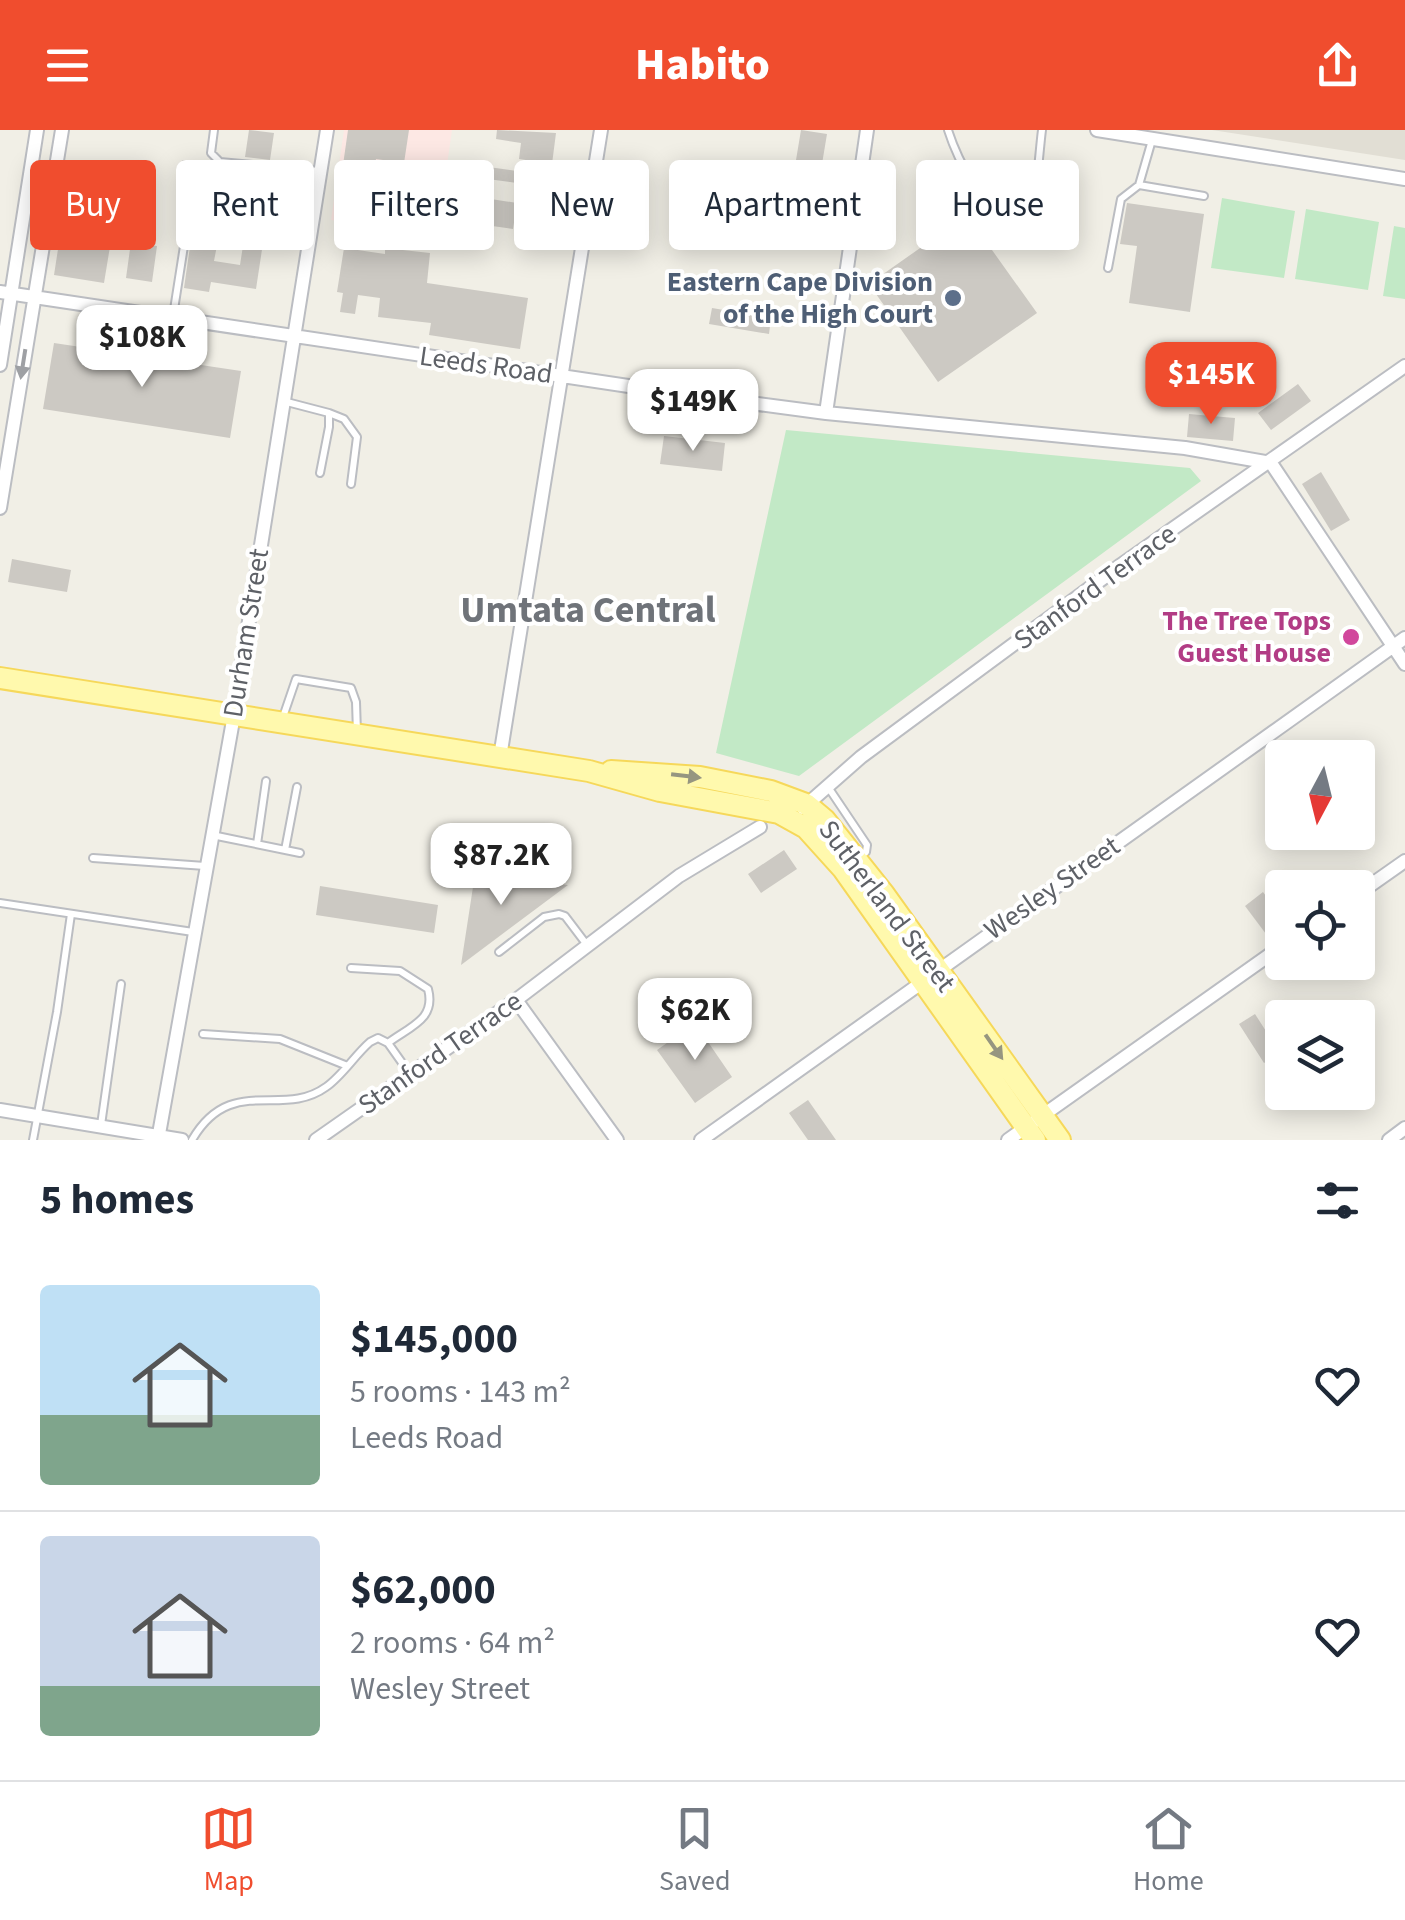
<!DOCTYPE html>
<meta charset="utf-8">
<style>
body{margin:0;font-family:"Source Sans 3",sans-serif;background:#f6f6f7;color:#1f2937;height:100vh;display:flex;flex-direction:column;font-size:38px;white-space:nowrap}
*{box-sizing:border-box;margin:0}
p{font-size:32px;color:#747a83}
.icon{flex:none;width:55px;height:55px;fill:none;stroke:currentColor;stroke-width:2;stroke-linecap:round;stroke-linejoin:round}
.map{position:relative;height:1010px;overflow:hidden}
.sheet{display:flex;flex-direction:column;background:#fff;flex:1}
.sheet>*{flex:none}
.banner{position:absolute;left:30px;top:30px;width:1345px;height:90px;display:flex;gap:20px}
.needle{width:65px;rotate:187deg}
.controls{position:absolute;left:1265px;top:610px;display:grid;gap:20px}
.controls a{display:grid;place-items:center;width:110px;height:110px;border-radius:10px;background:#fff;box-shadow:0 5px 25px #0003;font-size:50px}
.price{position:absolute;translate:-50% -85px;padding:0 22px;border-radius:20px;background:#fff;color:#222;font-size:32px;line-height:65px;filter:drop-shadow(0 2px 5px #0008)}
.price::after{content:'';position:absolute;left:50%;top:60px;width:30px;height:22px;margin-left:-15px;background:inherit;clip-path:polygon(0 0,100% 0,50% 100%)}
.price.current{background:#f04d2e;color:#fff}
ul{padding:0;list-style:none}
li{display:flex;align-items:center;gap:30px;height:250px;padding:0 40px}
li+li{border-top:2px solid #e0e1e3}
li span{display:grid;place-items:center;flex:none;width:280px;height:200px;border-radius:10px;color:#555}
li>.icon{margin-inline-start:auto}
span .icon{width:120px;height:120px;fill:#fffc;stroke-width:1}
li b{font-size:42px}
h2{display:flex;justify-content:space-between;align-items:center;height:120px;padding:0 40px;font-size:42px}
.chip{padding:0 35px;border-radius:10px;background:#fff;box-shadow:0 5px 25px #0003;font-size:35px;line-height:90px}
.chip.current{background:#f04d2e;color:#fff}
header{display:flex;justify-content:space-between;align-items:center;height:130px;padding:0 40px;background:#f04d2e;color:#fff;font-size:45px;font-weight:800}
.tab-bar{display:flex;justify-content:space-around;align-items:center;height:140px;border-top:2px solid #e0e1e3;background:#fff;font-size:28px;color:#747a83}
.tab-bar a{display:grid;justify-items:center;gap:5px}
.tab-bar .current{color:#f04d2e}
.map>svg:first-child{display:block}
.education{fill:#e1ded4}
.medical{fill:#fde8e4}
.green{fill:#c2e9c6}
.building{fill:#ccc9c3}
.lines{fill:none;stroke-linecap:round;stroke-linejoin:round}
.lane-casing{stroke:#bbbdc2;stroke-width:10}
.street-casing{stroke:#bbbdc2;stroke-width:16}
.primary-casing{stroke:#f6d85a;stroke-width:24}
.lane{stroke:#fff;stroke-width:6}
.street{stroke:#fff;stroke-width:12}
.primary{stroke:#fff9ad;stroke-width:20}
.oneway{fill:#9ea0a4}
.oneway2{fill:#969680}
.service-dot{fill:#5c6f8a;stroke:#fff;stroke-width:4}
.hotel-dot{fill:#d1479c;stroke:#fff;stroke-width:4}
.labels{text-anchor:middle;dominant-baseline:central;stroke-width:8;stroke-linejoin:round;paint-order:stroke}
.service-label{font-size:28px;font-weight:bold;fill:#4e5e75;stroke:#fff;text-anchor:end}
.street-label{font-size:28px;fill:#5e6167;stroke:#fff}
.hotel-label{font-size:28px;font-weight:bold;fill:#b23c85;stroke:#fff;text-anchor:end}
.district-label{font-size:38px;font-weight:bold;fill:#6f7379;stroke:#fff}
</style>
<header><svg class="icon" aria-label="menu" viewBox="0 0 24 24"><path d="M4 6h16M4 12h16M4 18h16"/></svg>Habito<svg class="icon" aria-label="share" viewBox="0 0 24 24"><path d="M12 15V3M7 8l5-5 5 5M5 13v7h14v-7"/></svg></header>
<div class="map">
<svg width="1405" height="1010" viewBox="0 0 1405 1010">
<rect width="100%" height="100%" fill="#f1efe6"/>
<path class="education" d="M1212 0H1405V30Z"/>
<path class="medical" d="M344 0H452L437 105 331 90Z"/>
<path class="green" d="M1222 68 1295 81 1284 148 1211 138Z
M1306 79 1379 92 1368 160 1295 149Z
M1394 96 1405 98V169L1383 166Z
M786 300 1190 338 1201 351 799 646 716 623Z"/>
<path class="building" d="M249 0 274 3 270 30 245 27Z
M348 0H409L404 33 376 29 372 53 341 49Z
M497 0 556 3 552 34 519 29 521 13 496 9Z
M801 0 827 4 821 40 795 36Z
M182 30 237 40 236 49 196 43 193 65 226 69 214 131 240 135 251 64 270 67 256 159 211 152 209 162 184 158 196 75 176 72Z
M452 32 525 42 524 54 450 44Z
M404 33 443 39 438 69 478 74V67L517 73 513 99 435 88 433 100 394 94Z
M87 35 113 38 109 66 118 68 104 153 54 145 65 74 81 76Z
M1127 73 1204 84 1190 182 1129 173 1137 116 1120 114Z
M967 85 1037 183 938 252 869 154Z
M131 112 157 116 152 152 126 148Z
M344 118 385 124V118L430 123 427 153 528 168 520 219 429 205 431 193 378 187 380 168 358 165 355 184 340 182 343 163 337 162Z
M712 178 771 188 769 204 709 194Z
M54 213 241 241 230 308 43 279Z
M1298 254 1311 271 1271 300 1258 283Z
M1189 284 1235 288 1233 311 1187 307Z
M664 306 725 313 722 341 660 334Z
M1321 342 1350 390 1331 401 1302 354Z
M12 429 71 440 67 462 8 452Z
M784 720 797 739 761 763 748 744Z
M475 744 568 755 461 835Z
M320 756 438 775 434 803 316 785Z
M1263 762 1282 788V792L1266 804 1245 776Z
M1255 884 1280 923 1264 933 1239 894Z
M695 893 732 947 695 973 657 920Z
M808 970 836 1010H808L789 983Z"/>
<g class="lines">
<g class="lane-casing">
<path id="lane" d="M214 0 211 23 220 32 319 41
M948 0C960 38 984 73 1007 105 1017 108 1022 107 1027 97 1036 81 1039 22 1042 0
M1139 55 1204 66
M1108 138 1121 69 1139 55 1152 10
M173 186 184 116
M283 271 329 283V297L320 343
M329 283 344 289 357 307 351 354
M283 587 296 549 351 558 356 572 357 603
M828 657 867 715 866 722 858 728
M212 705 300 723
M257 714 266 651
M285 720 297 657
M93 728 205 736
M0 773 193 802
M499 822 544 787 559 784 565 786 587 815
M351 838 400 841 428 859C436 889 411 896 388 913
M203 904 280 909 345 935
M101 995 121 854
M33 1010 57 882 71 784
M192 1010C231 943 282 989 326 957 342 946 355 925 370 912L378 908 388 913 410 944"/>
</g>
<g class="street-casing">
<path id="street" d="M1097 0 1405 49
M0 162 682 264 826 283 1185 318 1271 333 1405 534
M0 235 37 0
M826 283 867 0
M0 378 62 0
M500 627 601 0
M803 678 861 627 1121 435 1405 236
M1358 764 1405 731
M516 870 617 1010
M0 980 182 1010
M159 1004 234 585 327 0
M316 1010 516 870 679 746 760 697
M701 1010 1405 508
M1008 1010 1282 816
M1389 1010 1405 998"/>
</g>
<g class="primary-casing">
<path id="primary" d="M0 548 589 641 660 661 779 683 806 698 843 739 1035 1010
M611 641 700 647 771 661 806 674 825 690 884 764 1060 1010"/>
</g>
<use href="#lane" class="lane"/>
<use href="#street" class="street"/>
<use href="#primary" class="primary"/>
</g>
<defs><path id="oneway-solid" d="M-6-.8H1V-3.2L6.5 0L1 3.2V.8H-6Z" transform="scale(2.5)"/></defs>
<use class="oneway" href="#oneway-solid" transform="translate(23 234) rotate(99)"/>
<g class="oneway2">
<use href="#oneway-solid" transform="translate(686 646) rotate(7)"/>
<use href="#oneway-solid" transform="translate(994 917) rotate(55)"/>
</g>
<circle class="service-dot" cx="953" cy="168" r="10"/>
<circle class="hotel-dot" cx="1351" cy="507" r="10"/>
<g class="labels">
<g class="service-label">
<text x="933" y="152">Eastern Cape Division<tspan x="933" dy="32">of the High Court</tspan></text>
</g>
<g class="street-label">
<text transform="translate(486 235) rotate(8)">Leeds Road</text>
<text transform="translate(1095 457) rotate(-36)">Stanford Terrace</text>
<text transform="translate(246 503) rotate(-81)">Durham Street</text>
<text transform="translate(1052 758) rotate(-35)">Wesley Street</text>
<text transform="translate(887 776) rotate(53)">Sutherland Street</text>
<text transform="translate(440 923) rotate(-35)">Stanford Terrace</text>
</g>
<g class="hotel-label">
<text x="1331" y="491">The Tree Tops<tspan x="1331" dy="32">Guest House</tspan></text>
</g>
<g class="district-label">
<text x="588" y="480">Umtata Central</text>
</g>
</g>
</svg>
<div class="controls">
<a><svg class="needle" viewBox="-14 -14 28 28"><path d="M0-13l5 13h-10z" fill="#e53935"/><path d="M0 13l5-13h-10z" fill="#747a83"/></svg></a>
<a><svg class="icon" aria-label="locate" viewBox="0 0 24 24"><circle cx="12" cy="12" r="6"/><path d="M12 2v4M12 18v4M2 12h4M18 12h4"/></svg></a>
<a><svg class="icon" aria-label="layers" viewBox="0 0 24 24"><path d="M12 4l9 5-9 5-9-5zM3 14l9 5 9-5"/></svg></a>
</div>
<b class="price" style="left:142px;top:260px">$108K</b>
<b class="price current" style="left:1211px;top:297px">$145K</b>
<b class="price" style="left:693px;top:324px">$149K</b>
<b class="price" style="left:501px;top:778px">$87.2K</b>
<b class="price" style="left:695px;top:933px">$62K</b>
<div class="banner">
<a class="chip current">Buy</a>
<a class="chip">Rent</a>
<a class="chip">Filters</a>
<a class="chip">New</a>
<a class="chip">Apartment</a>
<a class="chip">House</a>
</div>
</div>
<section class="sheet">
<h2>5 homes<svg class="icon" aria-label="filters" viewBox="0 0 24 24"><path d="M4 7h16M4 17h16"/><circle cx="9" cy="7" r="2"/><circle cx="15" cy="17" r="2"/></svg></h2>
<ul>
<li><span style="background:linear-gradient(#bfe0f5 65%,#7fa58c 0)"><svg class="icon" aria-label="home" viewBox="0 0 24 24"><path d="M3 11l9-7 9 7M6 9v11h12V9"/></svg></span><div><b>$145,000</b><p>5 rooms · 143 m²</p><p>Leeds Road</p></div><svg class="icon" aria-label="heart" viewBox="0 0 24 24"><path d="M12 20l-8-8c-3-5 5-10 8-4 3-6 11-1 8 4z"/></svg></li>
<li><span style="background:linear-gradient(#c9d6e8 75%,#7fa58c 0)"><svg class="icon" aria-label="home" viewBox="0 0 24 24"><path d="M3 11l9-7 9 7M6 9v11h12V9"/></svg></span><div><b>$62,000</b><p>2 rooms · 64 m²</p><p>Wesley Street</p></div><svg class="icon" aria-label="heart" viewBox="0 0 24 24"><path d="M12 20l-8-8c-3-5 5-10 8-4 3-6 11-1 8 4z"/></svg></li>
</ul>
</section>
<nav class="tab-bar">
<a class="current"><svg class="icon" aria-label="map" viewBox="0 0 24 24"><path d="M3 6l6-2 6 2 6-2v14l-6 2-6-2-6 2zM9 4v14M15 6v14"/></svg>Map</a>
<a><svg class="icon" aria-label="saved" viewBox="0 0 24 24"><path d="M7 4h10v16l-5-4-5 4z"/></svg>Saved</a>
<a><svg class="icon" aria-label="home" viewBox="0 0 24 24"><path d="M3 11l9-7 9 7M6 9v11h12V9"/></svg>Home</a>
</nav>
